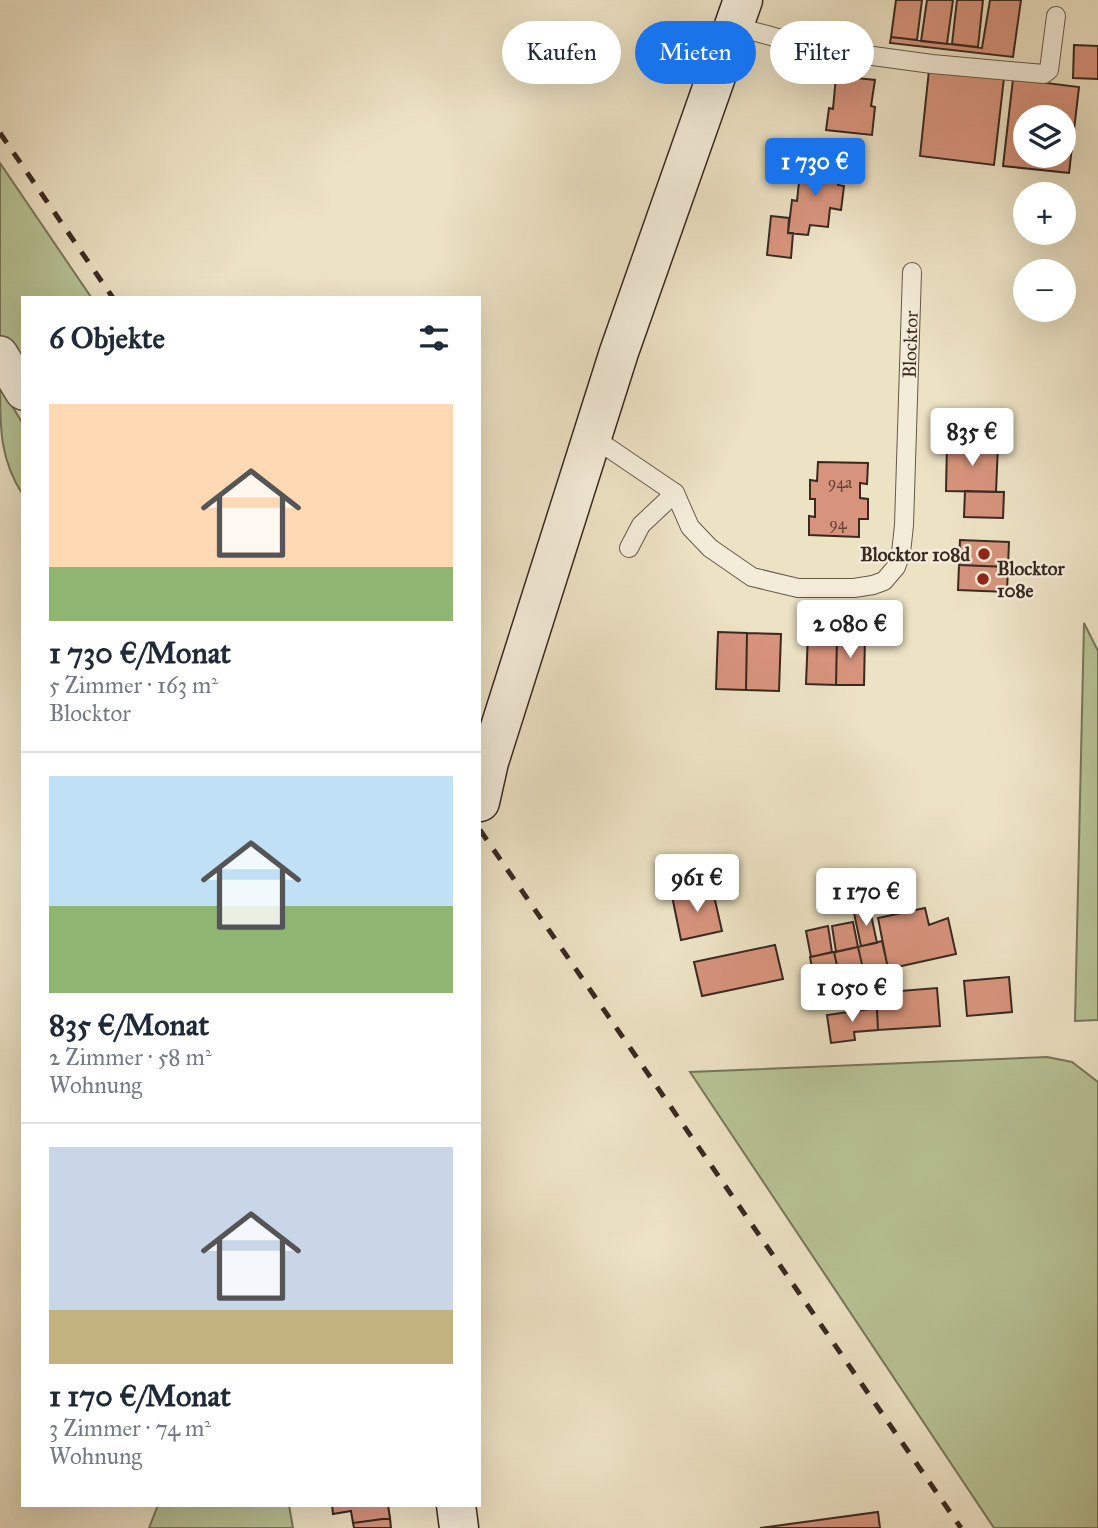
<!DOCTYPE html>
<html lang="de">
<meta charset="utf-8">
<style>
body{margin:0;font-family:"IM FELL Great Primer",serif;background:#f2f2f3;color:#1f2937;height:100vh;display:flex;flex-direction:column;font-size:26px;white-space:nowrap}
*{box-sizing:border-box;margin:0}
p{font-size:23px;color:#747a83}
.icon{flex:none;width:38px;height:38px;fill:none;stroke:currentColor;stroke-width:2;stroke-linecap:round;stroke-linejoin:round}
.map{position:relative;flex:1;overflow:hidden}
.panel{position:absolute;left:21px;top:296px;width:460px;height:1211px;display:flex;flex-direction:column;background:#fff;border-radius:0px;box-shadow:0 7px 28px #0002}
.panel>*{flex:none}
.hud{position:absolute;left:502px;top:21px;width:490px;height:63px;display:flex;gap:14px}
.controls{position:absolute;left:1013px;top:105px;display:grid;gap:14px}
.controls a{display:grid;place-items:center;width:63px;height:63px;border-radius:50%;background:#fff;box-shadow:0 7px 28px #0002;font-size:35px}
.price{position:absolute;translate:-50% -60px;padding:0 16px;border-radius:7px;background:#fff;color:#222;font-size:23px;line-height:46px;filter:drop-shadow(0 2px 4px #0008)}
.price::after{content:'';position:absolute;left:50%;top:42px;width:21px;height:16px;margin-left:-10px;background:inherit;clip-path:polygon(0 0,100% 0,50% 100%)}
.price.active{background:#1a73e8;color:#fff}
ul{padding:0;list-style:none}
li{display:grid;align-content:center;gap:14px;height:371px;padding:0 28px}
li+li{border-top:2px solid #e0e1e3}
li span{display:grid;place-items:center;height:217px;border-radius:0px;color:#555}
li>.icon{margin-inline-start:auto}
span .icon{width:126px;height:126px;fill:#fffc;stroke-width:1}
li b{font-size:30px}
h2{display:flex;justify-content:space-between;align-items:center;height:84px;padding:0 28px;font-size:30px}
.pill{padding:0 24px;border-radius:32px;background:#fff;box-shadow:0 7px 28px #0002;font-size:24px;line-height:63px}
.pill.active{background:#1a73e8;color:#fff}
.map>svg:first-child{display:block}
.green{fill:#b7c395;stroke:#78765b;stroke-width:2}
.building{fill:#d7937c;stroke:#392921;stroke-width:2;fill-rule:evenodd}
.lines{fill:none;stroke-linecap:round;stroke-linejoin:round}
.service-casing{stroke:#66574a;stroke-width:20}
.minor-casing{stroke:#66574a;stroke-width:38}
.secondary-casing{stroke:#392921;stroke-width:41}
.service{stroke:#f3ecd9;stroke-width:18}
.minor{stroke:#f3ecd9;stroke-width:35}
.secondary{stroke:#f3ecd9;stroke-width:38}
.rail{stroke:#392921;stroke-width:5;stroke-dasharray:12 12;stroke-linecap:butt}
.poi-dot{fill:#8f2418;stroke:#f3ecd9;stroke-width:2.5}
.labels{text-anchor:middle;dominant-baseline:central;stroke-width:5;stroke-linejoin:round;paint-order:stroke}
.number-label{font-size:16px;fill:#604438}
.street-label{font-size:19px;fill:#392921;stroke:#f3ecd9}
.poi-label{font-size:19px;font-weight:bold;fill:#392921;stroke:#f3ecd9;text-anchor:end}
</style>
<div class="map">
<svg width="1098" height="1528" viewBox="0 0 1098 1528">
<rect width="100%" height="100%" fill="#ece2c4"/>
<filter id="stains"><feTurbulence type="fractalNoise" baseFrequency=".00286" numOctaves="4"/><feColorMatrix values="0 0 0 0 .2 0 0 0 0 .09 0 0 0 0 .02 0 0 0 .5 -.17"/></filter>
<radialGradient id="worn" r=".72"><stop offset=".6" stop-color="#630" stop-opacity="0"/><stop offset="1" stop-color="#630" stop-opacity=".3"/></radialGradient>
<path class="green" d="M0 163 91 297 23 298V376L0 340Z
M0 386 23 424V495C0 460 0 428 0 386Z
M1084 623 1098 651V1020L1075 1021Z
M1047 1057 1072 1062 1098 1082V1528H994L690 1072Z
M158 1505H289L293 1528H149Z"/>
<path class="building" d="M896 0H922L917 40 891 37Z
M927 0H953L947 44 921 41Z
M957 0H983L978 47 952 44Z
M990 0H1021L1013 57 890 43 891 37 982 48Z
M1074 45 1098 46V79L1073 78Z
M929 70 1004 78 994 165 920 156Z
M836 76 875 80 871 106 875 107 872 135 826 130 829 108 833 109Z
M1013 79 1079 87 1069 173 1003 166ZM1026 117H1064V156H1026Z
M801 163 840 167 838 185 844 186 841 210 830 208 828 227 810 225 808 235 788 233 792 200 797 201Z
M771 216 789 218 788 233H793L791 258 767 255Z
M947 443 998 445 996 492 946 491Z
M818 462 868 463 867 484 860 483V498L868 499V519H859V537L809 535V516L815 517V499H810V480L817 481Z
M965 491 1004 492 1003 518 964 517Z
M960 540 1009 542 1008 567 959 565Z
M959 565 1008 567 1007 592 958 590Z
M718 632 747 633 746 690 716 689Z
M747 633 781 634 779 691 746 690Z
M808 634 837 635 836 685 806 684Z
M837 635 865 636 864 685H836Z
M712 887 722 931 681 940 672 896Z
M925 908 929 925 948 918 956 954 888 969 878 918Z
M870 910 877 943 861 946 854 913Z
M853 922 858 947 836 952 832 926Z
M828 926 832 952 811 957 806 931Z
M882 941 888 968 864 973 858 947Z
M775 945 783 979 702 996 694 962Z
M858 947 864 973 840 979 834 952Z
M834 952 840 979 815 984 810 957Z
M1009 977 1012 1012 967 1016 964 981Z
M937 988 940 1026 878 1030 876 993Z
M877 1008 878 1030 854 1032 855 1040 831 1043 827 1015Z
M332 1505H388L390 1518 353 1523 351 1511 333 1514Z
M878 1512 880 1528H760Z
M390 1518 391 1528H354L353 1523Z"/>
<g class="lines">
<g class="service-casing">
<g id="service">
<path d="M734 26 814 48 932 64 1044 74 1049 70 1056 16"/>
<path id="s1" d="M591 436 675 493 690 527 710 548 752 577 798 588H854L873 585 884 581 896 567 901 553 904 525 912 272"/>
<path d="M629 548 641 525 675 493"/>
</g>
</g>
<g class="minor-casing">
<path id="minor" d="M0 354 23 392"/>
</g>
<g class="secondary-casing">
<path id="secondary" d="M480 802 489 762 619 352 743 0
M456 1505 459 1528"/>
</g>
<use href="#service" class="service"/>
<use href="#minor" class="minor"/>
<use href="#secondary" class="secondary"/>
<path class="rail" d="M0 133 113 298
M480 830 961 1528"/>
</g>
<g class="poi-dot">
<circle cx="984" cy="554" r="7"/>
<circle cx="983" cy="579" r="7"/>
</g>
<g class="labels">
<g class="number-label">
<text x="840" y="482">94a</text>
<text x="838" y="523">94</text>
</g>
<g class="street-label">
<text stroke="none"><textPath href="#s1" startOffset="595">Blocktor</textPath></text>
</g>
<g class="poi-label">
<text x="970" y="554">Blocktor 108d</text>
<text x="997" y="568" text-anchor="start">Blocktor<tspan x="997" dy="22">108e</tspan></text>
</g>
</g>
<rect width="100%" height="100%" filter="url(#stains)"/>
<rect width="100%" height="100%" fill="url(#worn)"/>
</svg>
<div class="controls">
<a><svg class="icon" aria-label="layers" viewBox="0 0 24 24"><path d="M12 4l9 5-9 5-9-5zM3 14l9 5 9-5"/></svg></a>
<a>+</a>
<a>−</a>
</div>
<b class="price active" style="left:815px;top:198px">1 730 €</b>
<b class="price" style="left:972px;top:468px">835 €</b>
<b class="price" style="left:850px;top:660px">2 080 €</b>
<b class="price" style="left:697px;top:914px">961 €</b>
<b class="price" style="left:866px;top:928px">1 170 €</b>
<b class="price" style="left:852px;top:1024px">1 050 €</b>
<div class="hud">
<a class="pill">Kaufen</a>
<a class="pill active">Mieten</a>
<a class="pill">Filter</a>
</div>
<section class="panel">
<h2>6 Objekte<svg class="icon" aria-label="filters" viewBox="0 0 24 24"><path d="M4 7h16M4 17h16"/><circle cx="9" cy="7" r="2"/><circle cx="15" cy="17" r="2"/></svg></h2>
<ul>
<li><span style="background:linear-gradient(#ffd9b3 75%,#8fb573 0)"><svg class="icon" aria-label="home" viewBox="0 0 24 24"><path d="M3 11l9-7 9 7M6 9v11h12V9"/></svg></span><div><b>1 730 €/Monat</b><p>5 Zimmer · 163 m²</p><p>Blocktor</p></div></li>
<li><span style="background:linear-gradient(#bfe0f5 60%,#8fb573 0)"><svg class="icon" aria-label="home" viewBox="0 0 24 24"><path d="M3 11l9-7 9 7M6 9v11h12V9"/></svg></span><div><b>835 €/Monat</b><p>2 Zimmer · 58 m²</p><p>Wohnung</p></div></li>
<li><span style="background:linear-gradient(#c9d6e8 75%,#c2b280 0)"><svg class="icon" aria-label="home" viewBox="0 0 24 24"><path d="M3 11l9-7 9 7M6 9v11h12V9"/></svg></span><div><b>1 170 €/Monat</b><p>3 Zimmer · 74 m²</p><p>Wohnung</p></div></li>
</ul>
</section>
</div>
